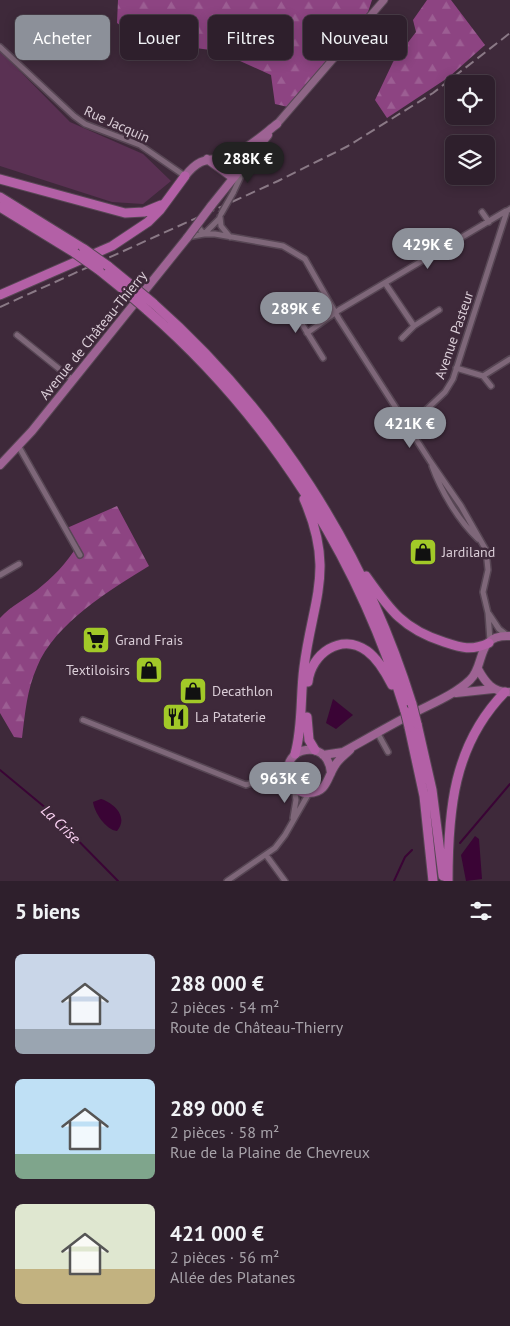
<!DOCTYPE html>
<html lang="fr">
<meta charset="utf-8">
<style>
body{margin:0;font-family:"PT Sans",sans-serif;background:#362734;color:#f1f3f6;height:100vh;display:flex;flex-direction:column;font-size:19px;white-space:nowrap}
*{box-sizing:border-box;margin:0}
p{font-size:16px;color:#a7a2a9}
.icon{flex:none;width:28px;height:28px;fill:none;stroke:currentColor;stroke-width:2;stroke-linecap:round;stroke-linejoin:round}
.map{position:relative;height:881px;overflow:hidden}
.panel{display:flex;flex-direction:column;background:#2e1f2c;flex:1}
.panel>*{flex:none}
.banner{position:absolute;left:15px;top:15px;width:480px;height:45px;display:flex;gap:10px}
.buttons{position:absolute;left:445px;top:75px;display:grid;gap:10px}
.buttons a{display:grid;place-items:center;width:50px;height:50px;border-radius:8px;background:#2e1f2c;box-shadow:0 2px 12px #0003,0 0 0 1px #493d48;font-size:25px}
.price{position:absolute;translate:-50% -42px;padding:0 11px;border-radius:18px;background:#8c9099;color:#fff;font-size:16px;line-height:32px;filter:drop-shadow(0 1px 2px #0008)}
.price::after{content:'';position:absolute;left:50%;top:30px;width:15px;height:11px;margin-left:-8px;background:inherit;clip-path:polygon(0 0,100% 0,50% 100%)}
.price.active{background:#222;color:#fff}
ul{padding:0;list-style:none}
li{display:flex;align-items:center;gap:15px;height:125px;padding:0 15px}
li span{display:grid;place-items:center;flex:none;width:140px;height:100px;border-radius:8px;color:#555}
li>.icon{margin-inline-start:auto}
span .icon{width:60px;height:60px;fill:#fffc;stroke-width:1}
li b{font-size:21px}
h2{display:flex;justify-content:space-between;align-items:center;height:60px;padding:0 15px;font-size:21px}
.pill{padding:0 18px;border-radius:8px;background:#2e1f2c;box-shadow:0 2px 12px #0003,0 0 0 1px #493d48;font-size:18px;line-height:45px}
.pill.active{background:#8c9099;color:#fff}
.map>svg:first-child{display:block}
.green{fill:#5a3153}
.forest{fill:url(#forest-firs)}
.water{fill:#3a0435}
.lines{fill:none;stroke-linecap:round;stroke-linejoin:round}
.stream{stroke:#3a0435;stroke-width:2}
.street-casing{stroke:#574654;stroke-width:8}
.secondary-casing{stroke:#574654;stroke-width:9}
.primary-casing{stroke:#574654;stroke-width:10}
.highway-casing{stroke:#574654;stroke-width:11}
.street{stroke:#7e6779;stroke-width:5}
.secondary{stroke:#8e6586;stroke-width:7}
.primary{stroke:#9e6394;stroke-width:8}
.highway{stroke:#b360a6;stroke-width:9}
.rail{stroke:#8a7986;stroke-width:2;stroke-dasharray:10 5;stroke-linecap:butt}
.street-bridge-casing{stroke:#574654;stroke-width:8;stroke-linecap:butt}
.primary-bridge-casing{stroke:#574654;stroke-width:10;stroke-linecap:butt}
.highway-bridge-casing{stroke:#574654;stroke-width:11;stroke-linecap:butt}
.street-bridge{stroke:#7e6779;stroke-width:5}
.primary-bridge{stroke:#9e6394;stroke-width:8}
.highway-bridge{stroke:#b360a6;stroke-width:9}
.labels{text-anchor:middle;dominant-baseline:central;stroke-width:5;stroke-linejoin:round;paint-order:stroke}
.street-label{font-size:14px;fill:#dacdd7;stroke:#3e293a}
.poi-label{font-size:14px;fill:#dacdd7;stroke:#3e293a;text-anchor:start}
.water-label{font-size:15px;font-style:italic;fill:#fdd4f5;stroke:#3e293a}
</style>
<div class="map">
<svg width="510" height="881" viewBox="0 0 510 881">
<defs>
<pattern id="forest-firs" width="22" height="20" patternUnits="userSpaceOnUse" patternTransform="scale(1.25)"><rect width="22" height="20" fill="#8d4482"/><path d="M5 1l3.5 6h-7zM16 11l3.5 6h-7z" fill="#9c5e93"/></pattern>
</defs>
<rect width="100%" height="100%" fill="#3e293a"/>
<path class="green" d="M0 51 70 122 143 154 171 181 143 204 112 202 0 166Z"/>
<path class="forest" d="M118 0H372L365 21 288 107 275 104 271 75 218 51 143 41 117 23Z
M427 0H451L485 45 449 77 387 118 375 100 393 62 416 32 413 20Z
M117 506 149 566C111 589 54 624 37 667 27 689 25 714 22 738L14 737 0 713V618C11 606 25 599 37 590 52 578 67 563 77 546L67 528Z"/>
<path class="water" d="M333 699 353 715 336 729 326 723Z
M101 799C114 803 129 817 117 831 106 830 94 812 93 802Z
M475 836 479 839 482 879 466 881 461 855Z"/>
<g class="lines">
<path class="stream" d="M0 770 47 809 118 881
M460 843 510 784
M394 881 405 857 412 850"/>
<g class="street-casing">
<path id="street" d="M0 47 74 116 85 124 140 145 185 176
M233 193 240 178 239 171
M482 212 489 222
M220 217 221 226 230 237
M196 225 204 234 219 219
M187 237 204 234H215L283 246 305 259 339 319 430 461 461 506 486 550 488 570 483 592 488 613 490 641
M385 283 414 326 439 310
M280 300 292 308 323 358
M307 333 339 310 506 211
M17 335 73 380
M402 338 414 326
M456 368 483 376 510 359
M483 376 491 386
M408 427 445 392 453 379 507 211 510 209
M19 447 80 555
M432 466C441 491 458 520 478 539
M0 575 19 564
M489 614 499 629 508 636
M83 720 246 785 274 775 287 767
M377 732 388 752
M274 775 288 777
M293 818 296 800 294 787
M266 855 285 881
M227 881 275 848 285 835 309 793"/>
</g>
<g class="secondary-casing">
<path id="secondary" d="M277 124 384 0"/>
</g>
<g class="primary-casing">
<path id="primary" d="M222 157 239 171
M207 159 233 178
M185 176C205 151 212 165 234 154 250 147 264 134 277 124
M211 206 268 135
M0 465 32 431 187 238
M478 669C485 682 493 693 510 692
M456 693 493 689
M323 755 343 752C367 739 390 725 414 713 433 703 454 695 470 680 486 665 475 634 510 636
M331 773C330 759 321 748 306 750 280 753 282 794 309 793 328 793 327 776 336 764 339 759 345 755 350 750"/>
</g>
<g class="highway-casing">
<path id="highway" d="M0 179 125 213 144 212 161 205
M0 197 84 249
M0 207 75 253
M108 266 130 284
M99 270 125 291
M0 295 112 246 148 222 160 210 185 176
M153 303C274 410 364 549 412 704
M147 310C269 416 358 556 405 711
M366 576C390 610 403 629 444 642 462 648 471 651 489 643
M308 682C311 654 341 632 367 651 378 659 386 673 392 685
M307 717 309 740 315 750
M417 724 432 790 443 876
M409 727 424 796 433 881
M295 754C303 725 300 696 304 667 313 598 335 570 304 499
M448 881C448 811 453 745 505 692"/>
</g>
<use href="#street" class="street"/>
<use href="#secondary" class="secondary"/>
<use href="#primary" class="primary"/>
<use href="#highway" class="highway"/>
<path class="rail" d="M0 307 278 181 348 146 433 93 510 33"/>
<g class="street-bridge-casing">
<path id="street-bridge" d="M221 214 233 193"/>
</g>
<g class="primary-bridge-casing">
<path id="primary-bridge" d="M187 238 211 206"/>
</g>
<g class="highway-bridge-casing">
<path id="highway-bridge" d="M84 249 108 266
M75 253 99 270
M130 284 153 303
M125 291 147 310
M412 704 417 724
M405 711 409 727"/>
</g>
<use href="#street-bridge" class="street-bridge"/>
<use href="#primary-bridge" class="primary-bridge"/>
<use href="#highway-bridge" class="highway-bridge"/>
</g>
<defs>
<g id="shop-square" transform="scale(1.4375)"><rect x="-9" y="-9" width="18" height="18" rx="4" fill="#a2c928" stroke="#3e293a"/><path d="M-5-2.5h2.3a2.7 3.5 0 0 1 5.4 0H5L5.5 6h-11ZM-1.5-2.5h3a1.5 2.3 0 0 0-3 0Z" fill="#111"/></g>
<g id="supermarket-square" transform="scale(1.4375)"><rect x="-9" y="-9" width="18" height="18" rx="4" fill="#a2c928" stroke="#3e293a"/><path d="M-6-5.5h2.5l.6 2H6L4.5 2H-2.5L-4.4-4H-6ZM-1.5 3.2a1.3 1.3 0 1 0 .1 0ZM3 3.2a1.3 1.3 0 1 0 .1 0Z" fill="#111"/></g>
<g id="restaurant-square" transform="scale(1.4375)"><rect x="-9" y="-9" width="18" height="18" rx="4" fill="#a2c928" stroke="#3e293a"/><path d="M-5-6h1v4h1v-4h1v4h1v-4h1v5L-1.5 .5V6h-2V.5L-5-1ZM5-6V6H3V1.5H1.5Q1.5-4 5-6Z" fill="#111"/></g>
</defs>
<g fill-rule="evenodd">
<use href="#shop-square" x="423" y="552"/>
<use href="#supermarket-square" x="96" y="640"/>
<use href="#shop-square" x="149" y="670"/>
<use href="#shop-square" x="193" y="691"/>
<use href="#restaurant-square" x="176" y="717"/>
</g>
<g class="labels">
<g class="street-label">
<text transform="translate(117 124) rotate(24)">Rue Jacquin</text>
<text transform="translate(93 335) rotate(-51)">Avenue de Château-Thierry</text>
<text transform="translate(454 335) rotate(-71)">Avenue Pasteur</text>
</g>
<g class="poi-label">
<text x="442" y="552">Jardiland</text>
<text x="115" y="640">Grand Frais</text>
<text x="130" y="670" text-anchor="end">Textiloisirs</text>
<text x="212" y="691">Decathlon</text>
<text x="195" y="717">La Pataterie</text>
</g>
<g class="water-label">
<text transform="translate(61 824) rotate(44)">La Crise</text>
</g>
</g>
</svg>
<div class="buttons">
<a><svg class="icon" aria-label="locate" viewBox="0 0 24 24"><circle cx="12" cy="12" r="6"/><path d="M12 2v4M12 18v4M2 12h4M18 12h4"/></svg></a>
<a><svg class="icon" aria-label="layers" viewBox="0 0 24 24"><path d="M12 4l9 5-9 5-9-5zM3 14l9 5 9-5"/></svg></a>
</div>
<b class="price active" style="left:248px;top:184px">288K €</b>
<b class="price" style="left:428px;top:270px">429K €</b>
<b class="price" style="left:296px;top:334px">289K €</b>
<b class="price" style="left:410px;top:449px">421K €</b>
<b class="price" style="left:285px;top:804px">963K €</b>
<div class="banner">
<a class="pill active">Acheter</a>
<a class="pill">Louer</a>
<a class="pill">Filtres</a>
<a class="pill">Nouveau</a>
</div>
</div>
<section class="panel">
<h2>5 biens<svg class="icon" aria-label="filters" viewBox="0 0 24 24"><path d="M4 7h16M4 17h16"/><circle cx="9" cy="7" r="2"/><circle cx="15" cy="17" r="2"/></svg></h2>
<ul>
<li><span style="background:linear-gradient(#c9d6e8 75%,#9aa5b1 0)"><svg class="icon" aria-label="home" viewBox="0 0 24 24"><path d="M3 11l9-7 9 7M6 9v11h12V9"/></svg></span><div><b>288 000 €</b><p>2 pièces · 54 m²</p><p>Route de Château-Thierry</p></div></li>
<li><span style="background:linear-gradient(#bfe0f5 75%,#7fa58c 0)"><svg class="icon" aria-label="home" viewBox="0 0 24 24"><path d="M3 11l9-7 9 7M6 9v11h12V9"/></svg></span><div><b>289 000 €</b><p>2 pièces · 58 m²</p><p>Rue de la Plaine de Chevreux</p></div></li>
<li><span style="background:linear-gradient(#dfe7d0 65%,#c2b280 0)"><svg class="icon" aria-label="home" viewBox="0 0 24 24"><path d="M3 11l9-7 9 7M6 9v11h12V9"/></svg></span><div><b>421 000 €</b><p>2 pièces · 56 m²</p><p>Allée des Platanes</p></div></li>
</ul>
</section>
